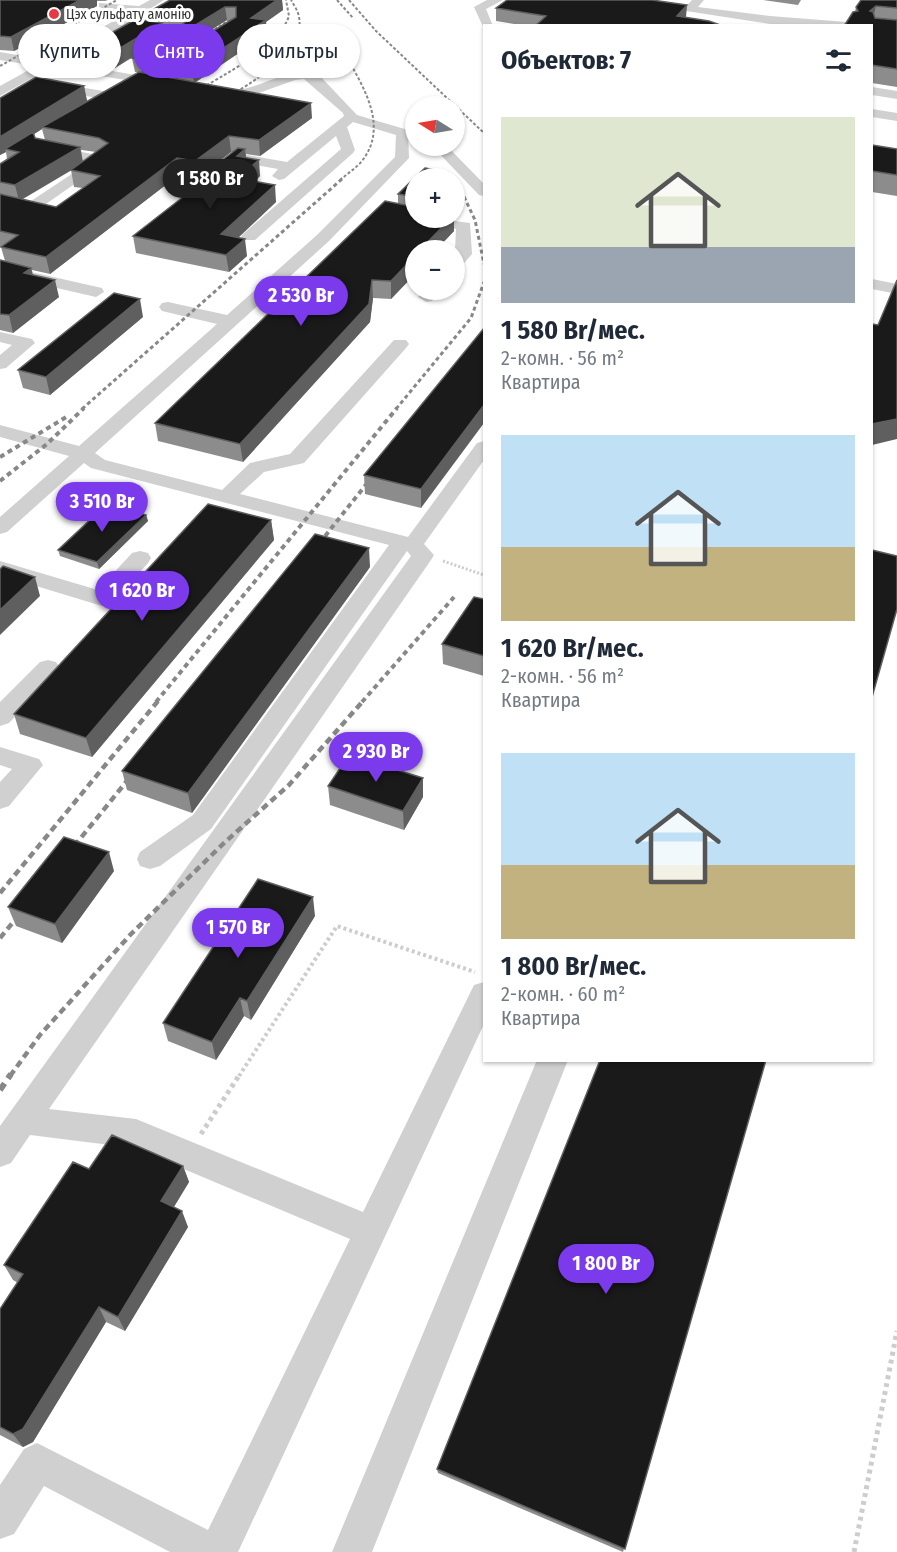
<!DOCTYPE html>
<html lang="ru">
<meta charset="utf-8">
<style>
body{margin:0;font-family:"Fira Sans Condensed",sans-serif;background:#f2f2f3;color:#1f2937;height:100vh;display:flex;flex-direction:column;font-size:22px;white-space:nowrap}
*{box-sizing:border-box;margin:0}
p{font-size:20px;color:#747a83}
.icon{flex:none;width:33px;height:33px;fill:none;stroke:currentColor;stroke-width:2;stroke-linecap:round;stroke-linejoin:round}
.map{position:relative;flex:1;overflow:hidden}
.drawer{position:absolute;left:483px;top:24px;width:390px;height:1038px;display:flex;flex-direction:column;background:#fff;border-radius:0px;box-shadow:0 2px 4px #0004}
.drawer>*{flex:none}
.top-card{position:absolute;left:18px;top:24px;width:375px;height:54px;display:flex;gap:12px}
.needle{width:39px;rotate:281deg}
.buttons{position:absolute;left:405px;top:96px;display:grid;gap:12px}
.buttons a{display:grid;place-items:center;width:60px;height:60px;border-radius:50%;background:#fff;box-shadow:0 2px 4px #0004;font-size:30px}
.price{position:absolute;translate:-50% -51px;padding:0 14px;border-radius:21px;background:#7c3aed;color:#fff;font-size:20px;line-height:39px;filter:drop-shadow(0 2px 3px #0008)}
.price::after{content:'';position:absolute;left:50%;top:36px;width:18px;height:14px;margin-left:-9px;background:inherit;clip-path:polygon(0 0,100% 0,50% 100%)}
.price.current{background:#222;color:#fff}
ul{padding:0;list-style:none}
li{display:grid;align-content:center;gap:12px;height:318px;padding:0 18px}
li span{display:grid;place-items:center;height:186px;border-radius:0px;color:#555}
li>.icon{margin-inline-start:auto}
span .icon{width:108px;height:108px;fill:#fffc;stroke-width:1}
li b{font-size:26px}
h2{display:flex;justify-content:space-between;align-items:center;height:72px;padding:0 18px;font-size:26px}
.tag{padding:0 21px;border-radius:27px;background:#fff;box-shadow:0 2px 4px #0004;font-size:21px;line-height:54px}
.tag.current{background:#7c3aed;color:#fff}
.map>svg:first-child{display:block}
.lines{fill:none;stroke-linecap:round;stroke-linejoin:round}
.path-far2{stroke:#cdcdcd;stroke-width:3;stroke-dasharray:2 2;stroke-linecap:butt}
.path-far1{stroke:#cdcdcd;stroke-width:4;stroke-dasharray:3 3;stroke-linecap:butt}
.path{stroke:#cdcdcd;stroke-width:5;stroke-dasharray:4 4;stroke-linecap:butt}
.minor{fill:#d0d0d0;fill-rule:evenodd}
.rail-far4{stroke:#888;stroke-width:2;stroke-dasharray:3 2;stroke-linecap:butt}
.rail-far3{stroke:#888;stroke-width:3;stroke-dasharray:4 3;stroke-linecap:butt}
.rail-far2{stroke:#888;stroke-width:4;stroke-dasharray:5 4;stroke-linecap:butt}
.rail-far1{stroke:#888;stroke-width:4.5;stroke-dasharray:7 4.5;stroke-linecap:butt}
.rail{stroke:#888;stroke-width:6;stroke-dasharray:8 6;stroke-linecap:butt}
.wall{fill:#8c8c8c;fill-rule:evenodd}
.shaded-wall{fill:#5f5f5f}
.building{fill:#1a1a1a;stroke:#5f5f5f;stroke-width:1.5}
.poi-dot{fill:#e63946;stroke:#fff;stroke-width:2}
.labels{text-anchor:middle;dominant-baseline:central;stroke-width:6;stroke-linejoin:round;paint-order:stroke}
.far-poi-label{font-size:14px;fill:#333;stroke:#fff;text-anchor:start}
</style>
<div class="map">
<svg width="897" height="1552" viewBox="0 0 897 1552">
<rect width="100%" height="100%" fill="#fff"/>
<g class="lines">
<path class="path-far2" d="M443 561 484 575"/>
<path class="path-far1" d="M239 1076 337 926 475 972"/>
<path class="path" d="M201 1134 240 1074
M854 1552 897 1331"/>
<path class="minor" d="M150 0H164L128 23 181 30 187 34 185 37 160 51 154 47 169 36 129 30 124 25 60 62 159 79 166 83 164 86 50 68 0 96V86L36 66 0 60V52L46 60 129 12 99 7V3L139 6Z
M487 0H503L486 9 493 26H484V29L474 7Z
M692 0H704L698 7 770 16 847 22 853 26 770 24 686 11 684 9Z
M306 71 320 76 357 115 408 130 409 158 329 241 95 453 105 460 222 490 250 463 290 454 394 340H406L409 344 406 348 304 463 264 472 240 494 408 537 477 443 484 441V460L424 544 434 555 431 560 49 1109 136 1119 363 1212 474 985 484 982V1024L238 1552H170L44 1486 14 1534 0 1539V1485L24 1449 37 1443 208 1530 350 1239 134 1148 30 1135 11 1163 0 1167V1126L411 556 407 551 211 829 160 866 150 869 140 866 137 859 140 852 193 815 389 545 91 468 84 463 7 532 0 534V517L69 456 0 437V425L79 446 217 324 162 311 159 307 162 303 168 302 227 315 317 235 395 157 396 135 353 122 347 127 355 150 353 153 255 240H243L241 237 243 234 341 149 336 136 284 179 279 180 272 176 278 169 239 162 227 168 222 167 220 164 236 153 287 162 344 116 343 113 304 79 295 80 237 101 214 97 212 94 219 90C250 95 275 73 306 71Z
M50 82 109 92 116 96 109 100 45 89 43 86Z
M872 87 897 91V99L872 95Z
M872 109 897 113V121L872 117Z
M47 145 102 156 109 160 33 213 0 209V199L25 205 90 162 42 152V146Z
M432 146H447L484 184V196L479 195Z
M416 216 470 223 472 254 460 268 454 270 456 229 417 221Z
M0 265 102 288 104 292 96 297 0 275Z
M872 279 897 284V294L872 289Z
M423 290H440L432 301 426 302 418 297Z
M0 332 32 339 35 343 6 368 0 369V355L12 345 0 342Z
M140 551 148 553 151 558 148 563 110 604 102 606 0 575V561L98 590 132 553Z
M48 660 56 662 60 668 56 674 9 723 0 726V702L40 662Z
M0 747 39 759 43 765 9 806 0 809V782L12 769 0 765Z
M537 1060H568L372 1552H332Z"/>
<path class="rail-far4" d="M337 0 353 18
M349 0 376 31 484 133
M0 66 117 0
M147 72 242 12 253 0
M194 93C222 75 278 49 289 16L286 0
M224 100C249 83 306 54 299 17 298 11 294 5 291 0
M340 180C347 174 356 168 362 161 387 129 367 93 350 63"/>
<path class="rail-far3" d="M458 184 475 220 484 264
M82 409 342 179
M396 409 471 318 484 282"/>
<path class="rail-far2" d="M0 457 68 416
M0 481 47 444 84 408
M314 550 376 472
M156 702 397 408
M362 702 454 597"/>
<path class="rail-far1" d="M67 855 135 771
M0 893 158 701
M0 938 24 909
M10 1076 40 1035 131 934 224 843 289 785 363 701"/>
<path class="rail" d="M0 1090 11 1074"/>
</g>
<path class="wall" d="M0 0H108L105 1H97V6L14 51 0 50Z
M170 0H282L283 10 266 22 267 34 196 82 312 118 260 156 246 154V157L260 176 254 182 276 202 238 238 247 256 229 272 136 253 133 236 216 171V165L233 152H231L197 178 180 174 50 274 32 270 33 275 59 297 13 333 0 330V260L5 261 1 247H0V164L7 159 6 152 0 155V98L84 86 87 101 138 72H135L132 58 154 44 115 68 87 63 84 48 154 21 152 10ZM227 20H230L159 64 161 76 143 72ZM162 25 178 27 164 37ZM42 129 45 140 35 138 34 134ZM81 150H82L96 152 83 162ZM71 170 74 187 83 188 56 207 23 199 72 170Z
M763 0H801L798 5Z
M897 0V87L872 83V26L855 12 856 7Z
M687 5 685 17 723 26H527L496 21V8Z
M872 145 897 149V196L872 192Z
M425 168 447 172V178H416V218H454V231L436 250H416V273L391 299 373 298 370 322 243 462 158 441 155 423 385 201 398 204V194Z
M143 317 50 395 23 388 18 370Z
M484 328 421 508 365 494 364 475Z
M146 515 148 521 99 569 60 556 58 550Z
M271 520 274 540 92 757 20 734 14 714Z
M370 567 192 813 127 790 122 771Z
M484 599V676L443 664 442 644Z
M328 786 423 797 404 830 330 805Z
M114 871 62 943 16 926 8 907Z
M315 916 251 1020 244 1016 216 1060 168 1041 163 1023Z
M766 1060 623 1552 438 1473 437 1469Z
M183 1166 189 1182 174 1207 188 1227 125 1331 106 1322 33 1442 23 1447 0 1435V1309L18 1283 13 1280 4 1265 89 1169Z"/>
<path class="shaded-wall" d="M80 0H97V6L14 51 11 37Z
M277 0H282L283 10 266 22 267 34 194 83 192 69 251 18Z
M687 5 686 17 678 26 677 16Z
M876 6 872 22 870 11Z
M225 7 227 20 142 73 140 59Z
M162 23 164 37 115 68 112 53Z
M84 86 87 101 42 127V129L9 150 5 149 6 152 0 155V137Z
M311 103 312 118 260 156 259 140Z
M229 136 231 152 197 178 195 161Z
M80 147 83 163 19 201 15 185Z
M245 149 247 166 237 156Z
M177 158 180 174 50 274 46 257Z
M259 160 260 176 238 195 236 178Z
M447 172V178H441Z
M275 185 276 202 223 252 221 234Z
M451 218H454V231L436 250H420Z
M245 239 247 256 229 272 226 255Z
M416 255V273L391 299V281Z
M31 268 35 285 24 273Z
M55 280 59 297 13 333 9 315Z
M372 280 373 298 370 322 243 462 240 444Z
M140 299 143 317 50 395 46 377Z
M484 405V423L421 508V489Z
M897 419V439L872 445V424Z
M146 515 148 521 99 569 97 562Z
M271 520 274 540 92 757 86 738Z
M369 548 370 567 192 813 188 793Z
M35 577 40 596 0 635V610Z
M423 778V797L404 830 403 811Z
M109 852 114 871 62 943 55 924Z
M313 897 315 916 251 1020 247 1001Z
M240 998 244 1016 216 1060 212 1042Z
M183 1166 189 1182 167 1218 161 1201Z
M182 1211 188 1227 125 1331 118 1317Z
M99 1307 106 1322 33 1442 23 1447 13 1434Z"/>
<path class="building" d="M0 0H80L11 37 0 36Z
M170 0H277L251 18 266 20 192 69 159 64 236 17V7H225L140 59 132 58 187 21 180 14 152 10Z
M507 0H652L687 5 677 16 709 21 723 26H535L546 16 496 8Z
M861 0H897V8L876 6 870 11 873 12 875 18 897 20V69L872 65V26H844L853 12 858 11 856 7Z
M136 19 162 23 112 53 84 48Z
M139 72 311 103 259 140 229 136 195 161 177 158 46 257 1 247 18 235 0 231V194L56 207 100 176 71 170 108 143 99 138 42 127Z
M36 77 84 86 0 137V98Z
M33 132 35 138 80 147 15 185 0 182V164L19 152 5 149Z
M872 145 897 149V175L872 171Z
M238 148 245 149 237 156 259 160 236 178 275 185 221 234 245 239 226 255 133 236 228 162 222 166 216 165Z
M425 168 447 172 441 178H416V197L398 194Z
M385 201 416 207V218H451L420 250H416V255L391 281 372 280 369 304 240 444 155 423Z
M0 260 31 268 24 273 55 280 9 315 0 314Z
M897 280V419L872 424V324L878 325Z
M114 293 140 299 46 377 18 370Z
M484 328V405L421 489 364 475Z
M108 503 146 515 97 562 58 550Z
M208 504 271 520 86 738 14 714Z
M315 534 369 548 188 793 122 771Z
M872 550 897 556V609L872 697Z
M3 566 35 577 0 610V569Z
M474 597 484 599V656L442 644Z
M349 755 423 778 403 811 328 786Z
M64 837 109 852 55 924 8 907Z
M258 879 313 897 247 1001 240 998 212 1042 163 1023Z
M600 1060H766L625 1549 437 1469Z
M112 1135 183 1166 161 1201 182 1211 118 1317 99 1307 23 1429 13 1434 0 1427V1309L23 1274 4 1265 73 1162 89 1169Z"/>
<circle class="poi-dot" cx="54" cy="14" r="6"/>
<g class="labels">
<g class="far-poi-label">
<text x="66" y="14">Цэх сульфату амонію</text>
</g>
</g>
</svg>
<div class="buttons">
<a><svg class="needle" viewBox="-14 -14 28 28"><path d="M0-13l5 13h-10z" fill="#e53935"/><path d="M0 13l5-13h-10z" fill="#747a83"/></svg></a>
<a>+</a>
<a>−</a>
</div>
<b class="price current" style="left:210px;top:210px">1 580 Br</b>
<b class="price" style="left:301px;top:327px">2 530 Br</b>
<b class="price" style="left:102px;top:533px">3 510 Br</b>
<b class="price" style="left:142px;top:622px">1 620 Br</b>
<b class="price" style="left:376px;top:783px">2 930 Br</b>
<b class="price" style="left:238px;top:959px">1 570 Br</b>
<b class="price" style="left:606px;top:1295px">1 800 Br</b>
<div class="top-card">
<a class="tag">Купить</a>
<a class="tag current">Снять</a>
<a class="tag">Фильтры</a>
</div>
<section class="drawer">
<h2>Объектов: 7<svg class="icon" aria-label="filters" viewBox="0 0 24 24"><path d="M4 7h16M4 17h16"/><circle cx="9" cy="7" r="2"/><circle cx="15" cy="17" r="2"/></svg></h2>
<ul>
<li><span style="background:linear-gradient(#dfe7d0 70%,#9aa5b1 0)"><svg class="icon" aria-label="home" viewBox="0 0 24 24"><path d="M3 11l9-7 9 7M6 9v11h12V9"/></svg></span><div><b>1 580 Br/мес.</b><p>2-комн. · 56 m²</p><p>Квартира</p></div></li>
<li><span style="background:linear-gradient(#bfe0f5 60%,#c2b280 0)"><svg class="icon" aria-label="home" viewBox="0 0 24 24"><path d="M3 11l9-7 9 7M6 9v11h12V9"/></svg></span><div><b>1 620 Br/мес.</b><p>2-комн. · 56 m²</p><p>Квартира</p></div></li>
<li><span style="background:linear-gradient(#bfe0f5 60%,#c2b280 0)"><svg class="icon" aria-label="home" viewBox="0 0 24 24"><path d="M3 11l9-7 9 7M6 9v11h12V9"/></svg></span><div><b>1 800 Br/мес.</b><p>2-комн. · 60 m²</p><p>Квартира</p></div></li>
</ul>
</section>
</div>
